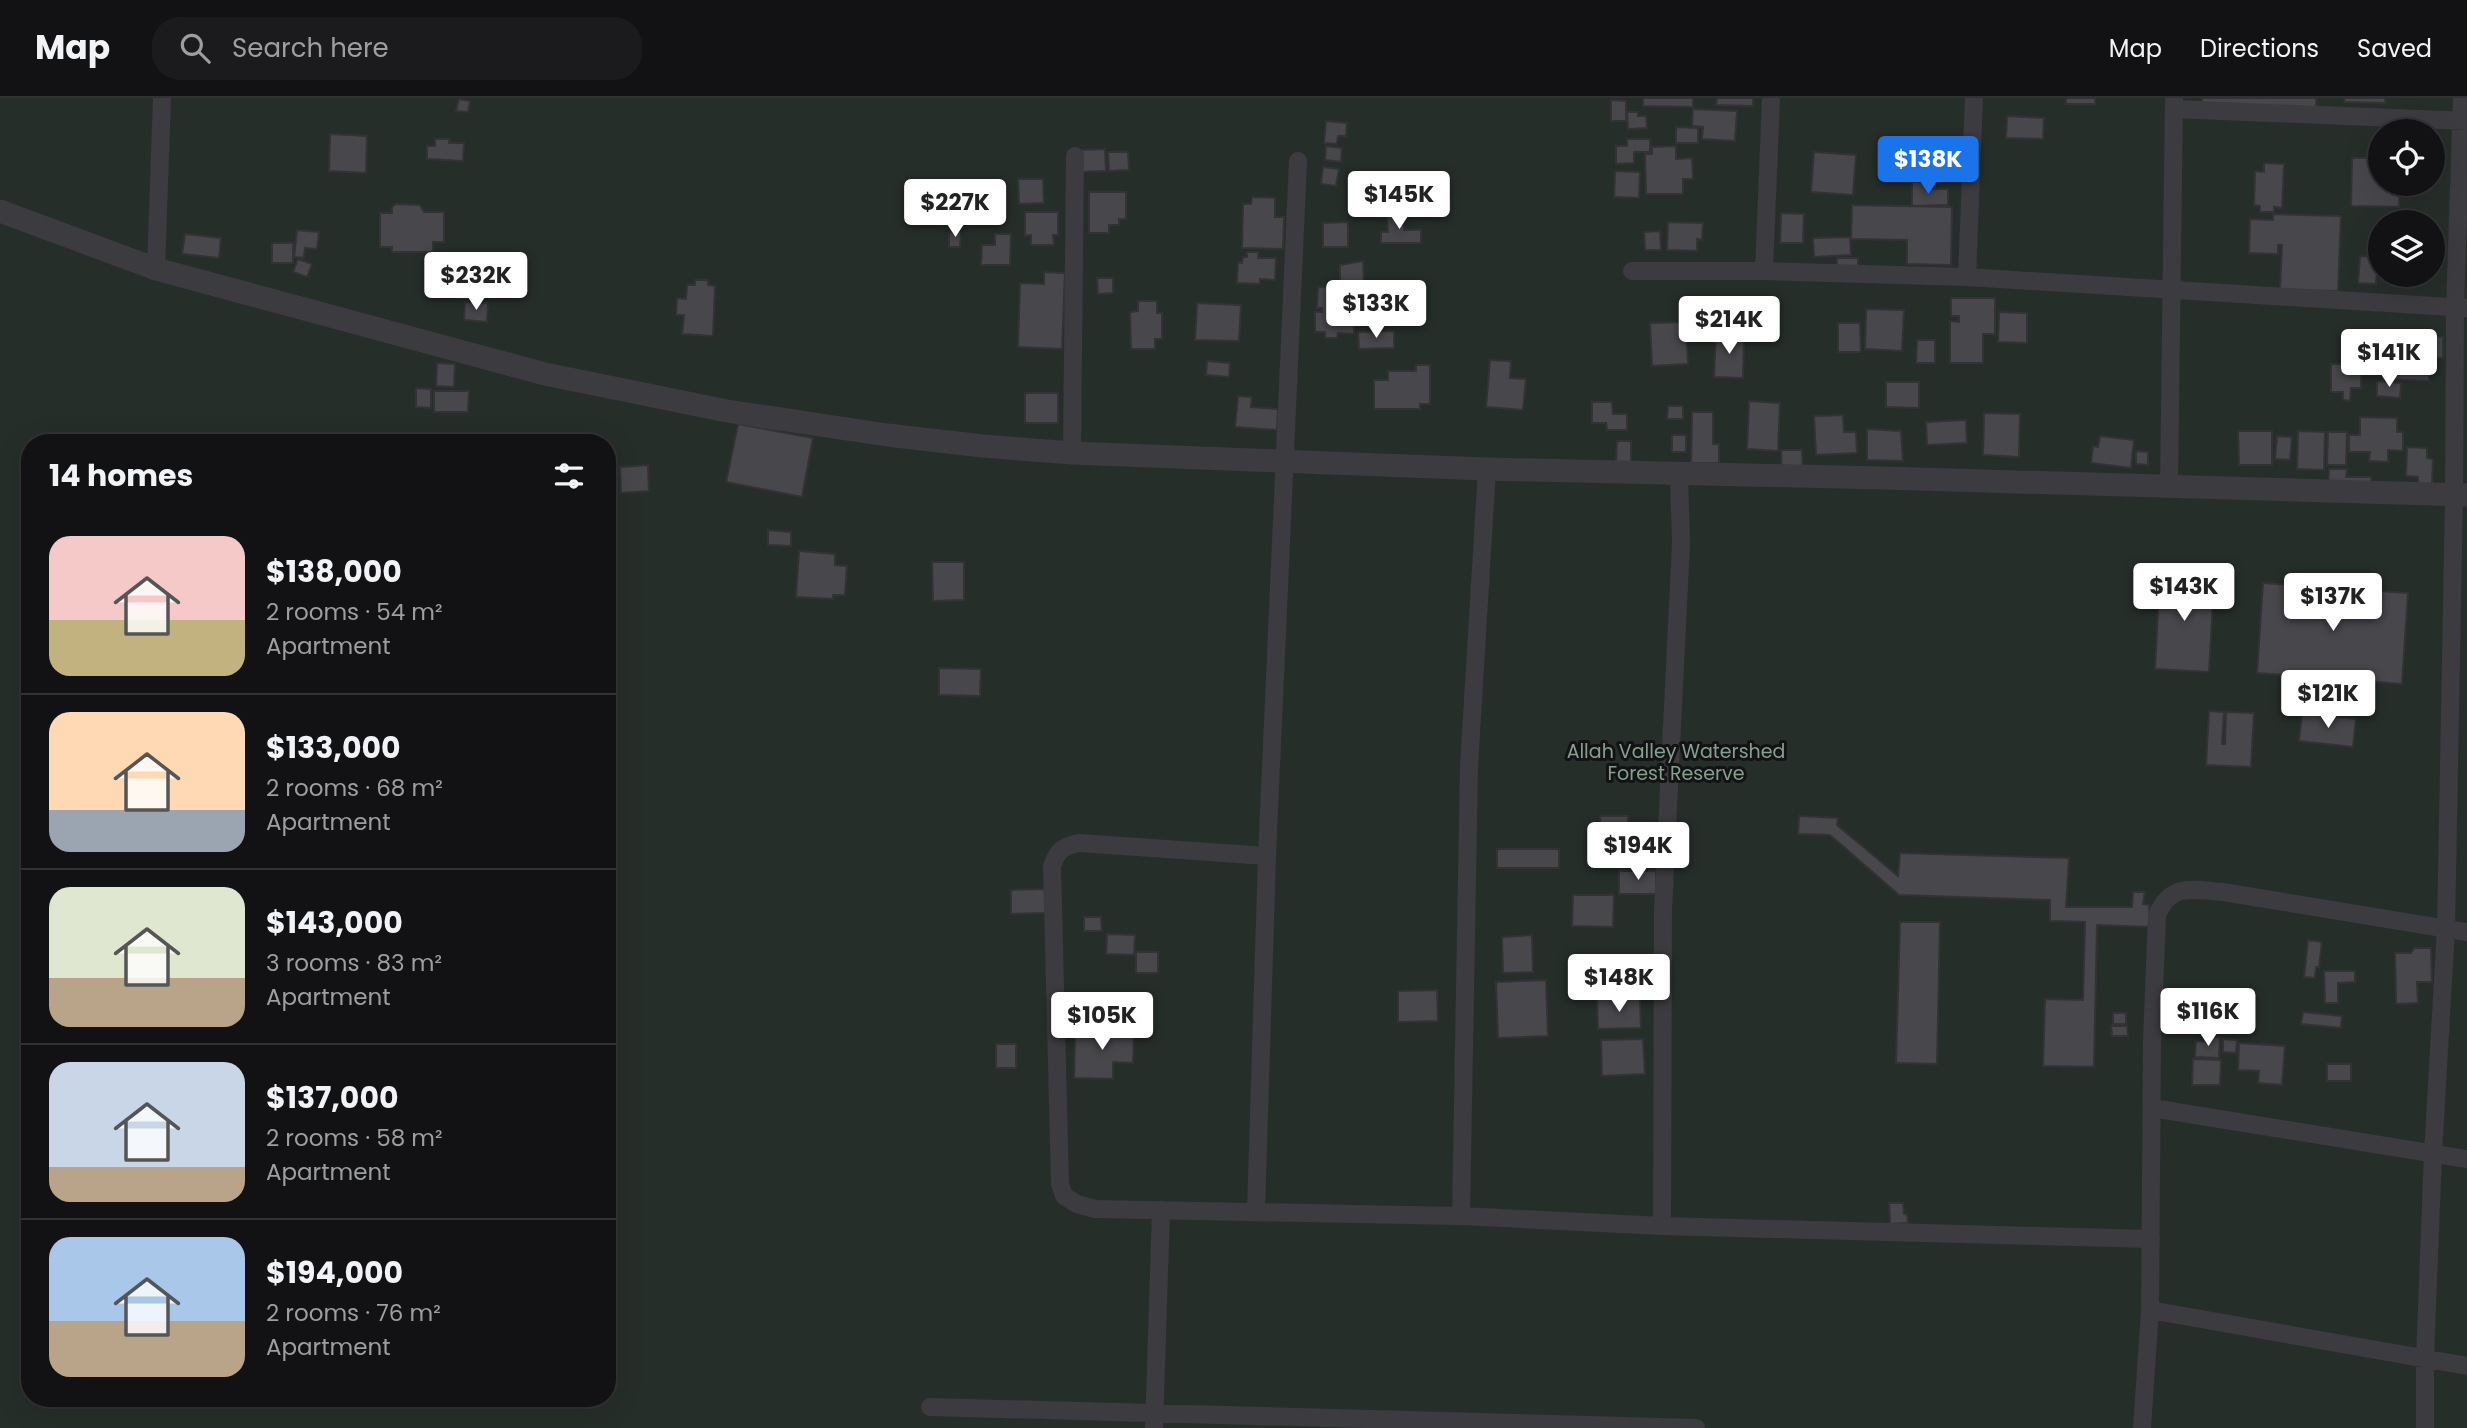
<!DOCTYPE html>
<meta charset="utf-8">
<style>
body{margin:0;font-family:Poppins,sans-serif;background:#1b1b1d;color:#f1f3f6;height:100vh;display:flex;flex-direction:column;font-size:26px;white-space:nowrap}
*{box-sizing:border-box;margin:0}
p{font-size:23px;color:#9c9ea0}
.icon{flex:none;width:38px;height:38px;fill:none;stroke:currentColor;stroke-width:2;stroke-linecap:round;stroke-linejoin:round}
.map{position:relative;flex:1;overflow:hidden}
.drawer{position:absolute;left:21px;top:336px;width:595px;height:973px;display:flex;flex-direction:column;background:#121214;border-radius:28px;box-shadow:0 7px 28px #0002,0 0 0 2px #313234}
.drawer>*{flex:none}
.buttons{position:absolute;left:2368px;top:21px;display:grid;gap:14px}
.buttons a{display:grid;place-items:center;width:77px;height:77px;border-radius:50%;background:#121214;box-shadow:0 7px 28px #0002,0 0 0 2px #313234;font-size:35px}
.price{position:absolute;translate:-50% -60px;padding:0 16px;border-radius:7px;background:#fff;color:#222;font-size:23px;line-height:46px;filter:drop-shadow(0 2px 4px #0008)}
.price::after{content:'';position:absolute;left:50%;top:42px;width:21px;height:16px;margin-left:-10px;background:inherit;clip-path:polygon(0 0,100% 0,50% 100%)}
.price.selected{background:#1a73e8;color:#fff}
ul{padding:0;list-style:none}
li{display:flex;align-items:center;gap:21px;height:175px;padding:0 28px}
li+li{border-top:2px solid #313234}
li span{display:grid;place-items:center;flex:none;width:196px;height:140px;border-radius:21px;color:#555}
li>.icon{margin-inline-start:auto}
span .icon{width:84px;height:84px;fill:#fffc;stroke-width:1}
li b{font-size:30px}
h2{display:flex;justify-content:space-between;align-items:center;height:84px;padding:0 28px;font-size:30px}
header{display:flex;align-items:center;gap:42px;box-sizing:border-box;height:98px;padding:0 35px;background:#121214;border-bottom:2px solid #313234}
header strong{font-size:33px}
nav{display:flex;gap:38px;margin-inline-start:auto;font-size:24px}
.search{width:490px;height:63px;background:#1b1b1d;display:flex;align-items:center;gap:18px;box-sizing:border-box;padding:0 24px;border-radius:28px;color:#9c9ea0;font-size:26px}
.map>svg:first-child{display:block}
.green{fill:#262e2a;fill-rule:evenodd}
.building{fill:#48474c;stroke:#333235;stroke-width:2}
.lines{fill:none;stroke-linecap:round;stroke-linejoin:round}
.minor{stroke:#3c3b40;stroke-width:18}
.tertiary{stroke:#3c3b40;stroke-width:23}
.labels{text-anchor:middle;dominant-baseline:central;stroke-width:6;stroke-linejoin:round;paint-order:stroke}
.park-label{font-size:19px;fill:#85a08f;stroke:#131315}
</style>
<header>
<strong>Map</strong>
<div class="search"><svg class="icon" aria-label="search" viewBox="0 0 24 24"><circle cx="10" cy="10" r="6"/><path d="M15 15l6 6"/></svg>Search here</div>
<nav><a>Map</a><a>Directions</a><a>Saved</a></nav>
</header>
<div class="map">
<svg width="2467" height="1330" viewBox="0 0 2467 1330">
<rect width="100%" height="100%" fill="#18181a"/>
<path class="green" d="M0 0H2467V1330H0ZM2380 33H2432V86H2380ZM2380 124H2432V177H2380ZM30 345H607V1300H30Z"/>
<path class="building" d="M1643 0H1693V9L1643 8Z
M1717 0H1753V8L1716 7Z
M2066 0H2095V6H2066Z
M2202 0H2316V10H2202Z
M2345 0H2385V5L2344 4Z
M459 1 470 3 468 14 456 13Z
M1611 2 1626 3V23H1611Z
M1693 11 1737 13 1735 43 1702 41 1703 29 1692 28Z
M1627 14H1638V18H1646L1647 30 1628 31Z
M2007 18 2044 20 2043 41 2006 40Z
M1326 23 1347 25 1346 38H1338L1337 46 1324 45Z
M1676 29 1698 30V45H1676Z
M330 36 367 38 366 75 329 73Z
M435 41H450L449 45H464L463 63 427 61V48H435Z
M1627 41H1650V54H1634V65L1616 66V48H1627Z
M1326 48 1342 50 1341 64 1325 62Z
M1676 48V61L1692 60 1693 81H1683V96H1646L1645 56H1652V49Z
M1105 51 1106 73 1079 74V52Z
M1108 54H1128L1129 72 1109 73Z
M1814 54 1856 57 1853 97 1811 94Z
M2352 60H2380V86H2400L2399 109 2351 108Z
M2264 65 2284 66 2282 110 2274 109V114H2260V108L2254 107 2255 73 2264 74Z
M1323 69 1339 71 1336 88 1321 86Z
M1615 73 1640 74 1639 100 1614 99Z
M1018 81H1043L1044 105 1019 106Z
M1912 84H1925L1926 91H1948V107L1912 108Z
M1089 94H1126V121H1119V127H1109V135H1089Z
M1252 99 1275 100V119H1284L1283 151 1242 150 1243 106H1251Z
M1413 100 1451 101 1450 113 1413 112Z
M396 106 420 107 424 114H444V144H433V154H392V149H380V115H392V109Z
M1852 107 1952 109 1951 167 1907 166V142L1851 141Z
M1025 114H1058V137H1053L1054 147H1031V137L1025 138Z
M1404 114V132H1421V145H1381V134H1388L1387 115Z
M1781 115 1804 116 1803 145H1780Z
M2273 116 2341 118 2338 193 2280 192 2282 147H2278V156L2249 155 2250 121 2273 122Z
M1348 124V149H1323V125Z
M1668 124 1703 125 1702 142 1697 141V153L1667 152Z
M297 132 319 134 317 151 305 150 304 160 294 159Z
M1660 133 1661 152H1645L1644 134Z
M949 134H961L960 149H949Z
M185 136 221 140 219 160 182 156Z
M995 136H1011L1010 167H981L982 147H995Z
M1850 139 1851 157 1814 159 1813 140Z
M272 145H293V165H272Z
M1247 154H1258V160H1276L1275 182 1260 181V186L1237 185 1238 164 1242 165 1243 159H1247Z
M2360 158 2378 159 2376 186 2358 185Z
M1837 160H1858V173H1837Z
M298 161 312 166 307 179 293 174Z
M1363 163 1364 185 1340 186V167Z
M1044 174 1065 175 1062 251 1018 249 1020 185 1044 186Z
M1097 180H1113V195L1098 196Z
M461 181 485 182 484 202 460 200Z
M695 182H708V187L715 188 713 238 682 236 684 217H676L677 200 686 201 687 187H695Z
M1318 189 1355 190 1354 236 1338 235 1337 240H1325V234H1315V214H1322V210H1317Z
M1951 200H1995V236H1983V265H1950V223L1959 224V218H1951Z
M1138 203H1157V215H1162V241H1155V251H1131L1130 214 1138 213Z
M465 204 488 205 487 224 464 222Z
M1197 205 1241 207 1239 243 1195 242Z
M1866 211 1904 212 1902 253 1865 251Z
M1999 214 2027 215V245L1998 244Z
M1686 224 1688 266 1652 268 1650 225Z
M1838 225H1860L1861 254H1838Z
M1394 233V250L1359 251 1358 234Z
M1716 234 1736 235V242H1744L1743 280 1714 279Z
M2384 236 2443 239V260H2430L2429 283 2383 281Z
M1917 242H1935V265H1916Z
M1490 262 1511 263 1510 280 1526 281 1523 312 1486 309Z
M1207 263 1230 265 1229 279 1206 277Z
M437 265 455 266 454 289 436 288Z
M2331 266H2344V274H2361V290H2351L2350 303 2343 302V294H2331Z
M1416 267H1430V306H1420V311H1374V282H1388V273H1416Z
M2377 283 2401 285 2400 300 2377 298Z
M1886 284H1919V310L1886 309Z
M416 290 431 291V310L416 309Z
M434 293H469L468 314H434Z
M1025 295H1058V325H1025Z
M1238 298 1252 299 1251 309 1278 311 1277 332 1235 329Z
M1749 303 1780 305 1778 353 1747 351Z
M1592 304H1612L1613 316H1627V332H1607L1606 325H1592Z
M1668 308H1683V321H1667Z
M1692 314H1713V346H1719V365H1691Z
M1984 315 2020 316 2019 359 1983 357Z
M1843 317 1844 334H1856L1857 355 1816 357 1814 318Z
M2360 319 2397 320V334H2403V353L2388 352V364L2369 363 2370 354H2349V337H2360Z
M1966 322 1967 345 1927 347 1926 324Z
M738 326 813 340 802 399 726 384Z
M1867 331 1901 333 1903 363 1867 362Z
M2238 333H2272V367H2239Z
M2298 333 2325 334 2324 372 2297 371Z
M2328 334H2347L2346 367H2327Z
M1672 337H1686V354H1672Z
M2100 338 2134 342 2131 370 2091 365 2093 348 2098 349Z
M2277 338 2292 339 2290 362 2275 361Z
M1617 343H1631V364H1616Z
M2407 349 2427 350V360L2433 361 2432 387 2418 386V379L2406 378Z
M1781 352H1802L1803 376 1782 377Z
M2136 353 2148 354V367L2136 366Z
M648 367 649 393 621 395 620 369Z
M2329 371H2347L2346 379H2371V393L2328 392Z
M768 432 791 434V448L768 447Z
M799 453 835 456V467L847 468 845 497H833V501L796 499Z
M932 464H964V502L933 503Z
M2160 475 2205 478V485L2214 486 2209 574 2155 571Z
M2263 485 2408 495 2402 586 2257 575Z
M939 570 981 571 980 598 939 597Z
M2209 613 2224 614 2222 646H2225L2226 614 2254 615 2251 669 2206 667Z
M2302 615 2356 621 2353 649 2299 643Z
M1600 718H1628V735L1601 736Z
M1799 718 1838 720 1837 727 1898 778 1900 755 2069 760 2066 809H2132L2133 794H2145L2143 806 2149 807 2150 829 2097 827 2094 969 2043 968 2045 901 2083 902 2085 824 2050 823V802L1899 797 1830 737 1798 736Z
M1610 739 1638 741 1636 766 1608 764Z
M1497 751H1559V770H1497Z
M1619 773H1656V796H1619Z
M1046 791 1047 815 1011 816V792Z
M1573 797H1614L1613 829 1572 828Z
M1084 819H1101L1102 833H1084Z
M1900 824H1940L1937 966 1896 965Z
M1107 836 1135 837 1134 857 1106 856Z
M1532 837 1533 874 1503 875 1502 839Z
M2308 842 2322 844 2319 869H2316L2315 880 2304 879Z
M2414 850H2431L2432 884H2417L2418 905 2396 906 2395 855H2411Z
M1136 854H1158V875H1136Z
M1586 860H1635V884H1586Z
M2324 873H2355V884L2338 885V905H2325Z
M1546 882 1548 938 1498 940 1496 884Z
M1437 892 1438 923 1398 924V893Z
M1640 900 1641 930 1598 931 1597 901Z
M2303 914 2342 918 2341 930 2301 926Z
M2113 915H2126V926H2113Z
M1089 928H1111V934L1134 935 1133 965 1113 964V981L1074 980 1075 938H1089Z
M2111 928H2127L2128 938H2112Z
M2209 939H2220L2219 960 2195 959 2196 943 2209 944Z
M1643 941 1645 976 1602 978 1601 942Z
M2223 941 2237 942 2236 955 2223 954Z
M2239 945 2285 948 2282 987 2258 985 2259 973 2238 972Z
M996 946H1016V970H996Z
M2193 961 2221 962 2220 987H2192Z
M2327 966H2351V983H2327Z
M1889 1105H1903L1904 1116H1907L1908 1125 1890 1126Z"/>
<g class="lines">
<path class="minor" d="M2174 11 2467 23
M156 171 162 0
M1632 173H1764L1967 179 2467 210
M1764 173 1771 0
M1967 179 1974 0
M1072 355 1075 58
M2169 388 2174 0
M1267 758 1079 745C1063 748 1057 753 1052 768L1060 1086 1064 1098 1077 1106 1095 1111 1461 1118 1662 1128 2151 1141
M2152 1010 2467 1061
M1256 1113 1267 758 1298 63
M1461 1118 1469 668 1487 371
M1662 1128 1663 811 1681 446 1679 375
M2150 1212 2467 1268
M930 1309 1696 1330
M1154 1330 1161 1112
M2142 1330 2150 1212 2152 943 2157 817C2171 784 2193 792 2223 794L2467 834
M2425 1330V1260L2433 1056 2446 830 2454 397 2455 210 2462 0"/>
<path class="tertiary" d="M0 113 156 171 545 276 727 313 887 337 983 348 1072 355 1487 371 1883 380 2467 397"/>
</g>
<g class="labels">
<g class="park-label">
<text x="1676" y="653">Allah Valley Watershed<tspan x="1676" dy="22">Forest Reserve</tspan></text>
</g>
</g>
</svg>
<div class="buttons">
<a><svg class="icon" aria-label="locate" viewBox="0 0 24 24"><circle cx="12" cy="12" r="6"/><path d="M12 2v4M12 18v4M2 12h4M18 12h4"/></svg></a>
<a><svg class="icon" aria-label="layers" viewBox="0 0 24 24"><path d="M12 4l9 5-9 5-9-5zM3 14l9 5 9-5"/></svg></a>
</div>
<b class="price selected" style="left:1928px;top:98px">$138K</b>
<b class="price" style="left:1399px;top:133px">$145K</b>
<b class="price" style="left:955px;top:141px">$227K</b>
<b class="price" style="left:476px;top:214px">$232K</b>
<b class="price" style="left:1376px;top:242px">$133K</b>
<b class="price" style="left:1729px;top:258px">$214K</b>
<b class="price" style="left:2389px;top:291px">$141K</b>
<b class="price" style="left:2184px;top:525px">$143K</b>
<b class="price" style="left:2333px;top:535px">$137K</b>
<b class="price" style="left:2328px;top:632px">$121K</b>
<b class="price" style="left:1638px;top:784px">$194K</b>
<b class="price" style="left:1619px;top:916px">$148K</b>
<b class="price" style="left:2208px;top:950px">$116K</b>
<b class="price" style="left:1102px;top:954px">$105K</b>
<section class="drawer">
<h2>14 homes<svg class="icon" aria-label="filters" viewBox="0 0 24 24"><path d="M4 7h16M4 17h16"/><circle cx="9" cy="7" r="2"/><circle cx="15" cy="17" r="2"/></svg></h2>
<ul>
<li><span style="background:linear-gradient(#f6c9c9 60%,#c2b280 0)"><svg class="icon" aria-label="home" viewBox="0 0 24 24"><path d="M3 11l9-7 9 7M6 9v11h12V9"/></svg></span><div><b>$138,000</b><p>2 rooms · 54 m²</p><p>Apartment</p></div></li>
<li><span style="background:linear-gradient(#ffd9b3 70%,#9aa5b1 0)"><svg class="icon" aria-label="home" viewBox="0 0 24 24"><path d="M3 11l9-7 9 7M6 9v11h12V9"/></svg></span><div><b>$133,000</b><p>2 rooms · 68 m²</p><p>Apartment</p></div></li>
<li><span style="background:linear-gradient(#dfe7d0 65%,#b9a48a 0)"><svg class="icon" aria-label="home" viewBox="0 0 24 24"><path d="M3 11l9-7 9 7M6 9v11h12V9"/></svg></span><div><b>$143,000</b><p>3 rooms · 83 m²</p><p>Apartment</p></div></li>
<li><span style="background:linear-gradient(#c9d6e8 75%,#b9a48a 0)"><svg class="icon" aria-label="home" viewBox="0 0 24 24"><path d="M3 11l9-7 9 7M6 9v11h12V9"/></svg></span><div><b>$137,000</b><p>2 rooms · 58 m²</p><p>Apartment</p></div></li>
<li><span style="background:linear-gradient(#a9c7e8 60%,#b9a48a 0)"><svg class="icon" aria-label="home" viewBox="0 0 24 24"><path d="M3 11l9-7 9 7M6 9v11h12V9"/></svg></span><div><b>$194,000</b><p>2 rooms · 76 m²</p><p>Apartment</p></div></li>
</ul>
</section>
</div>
